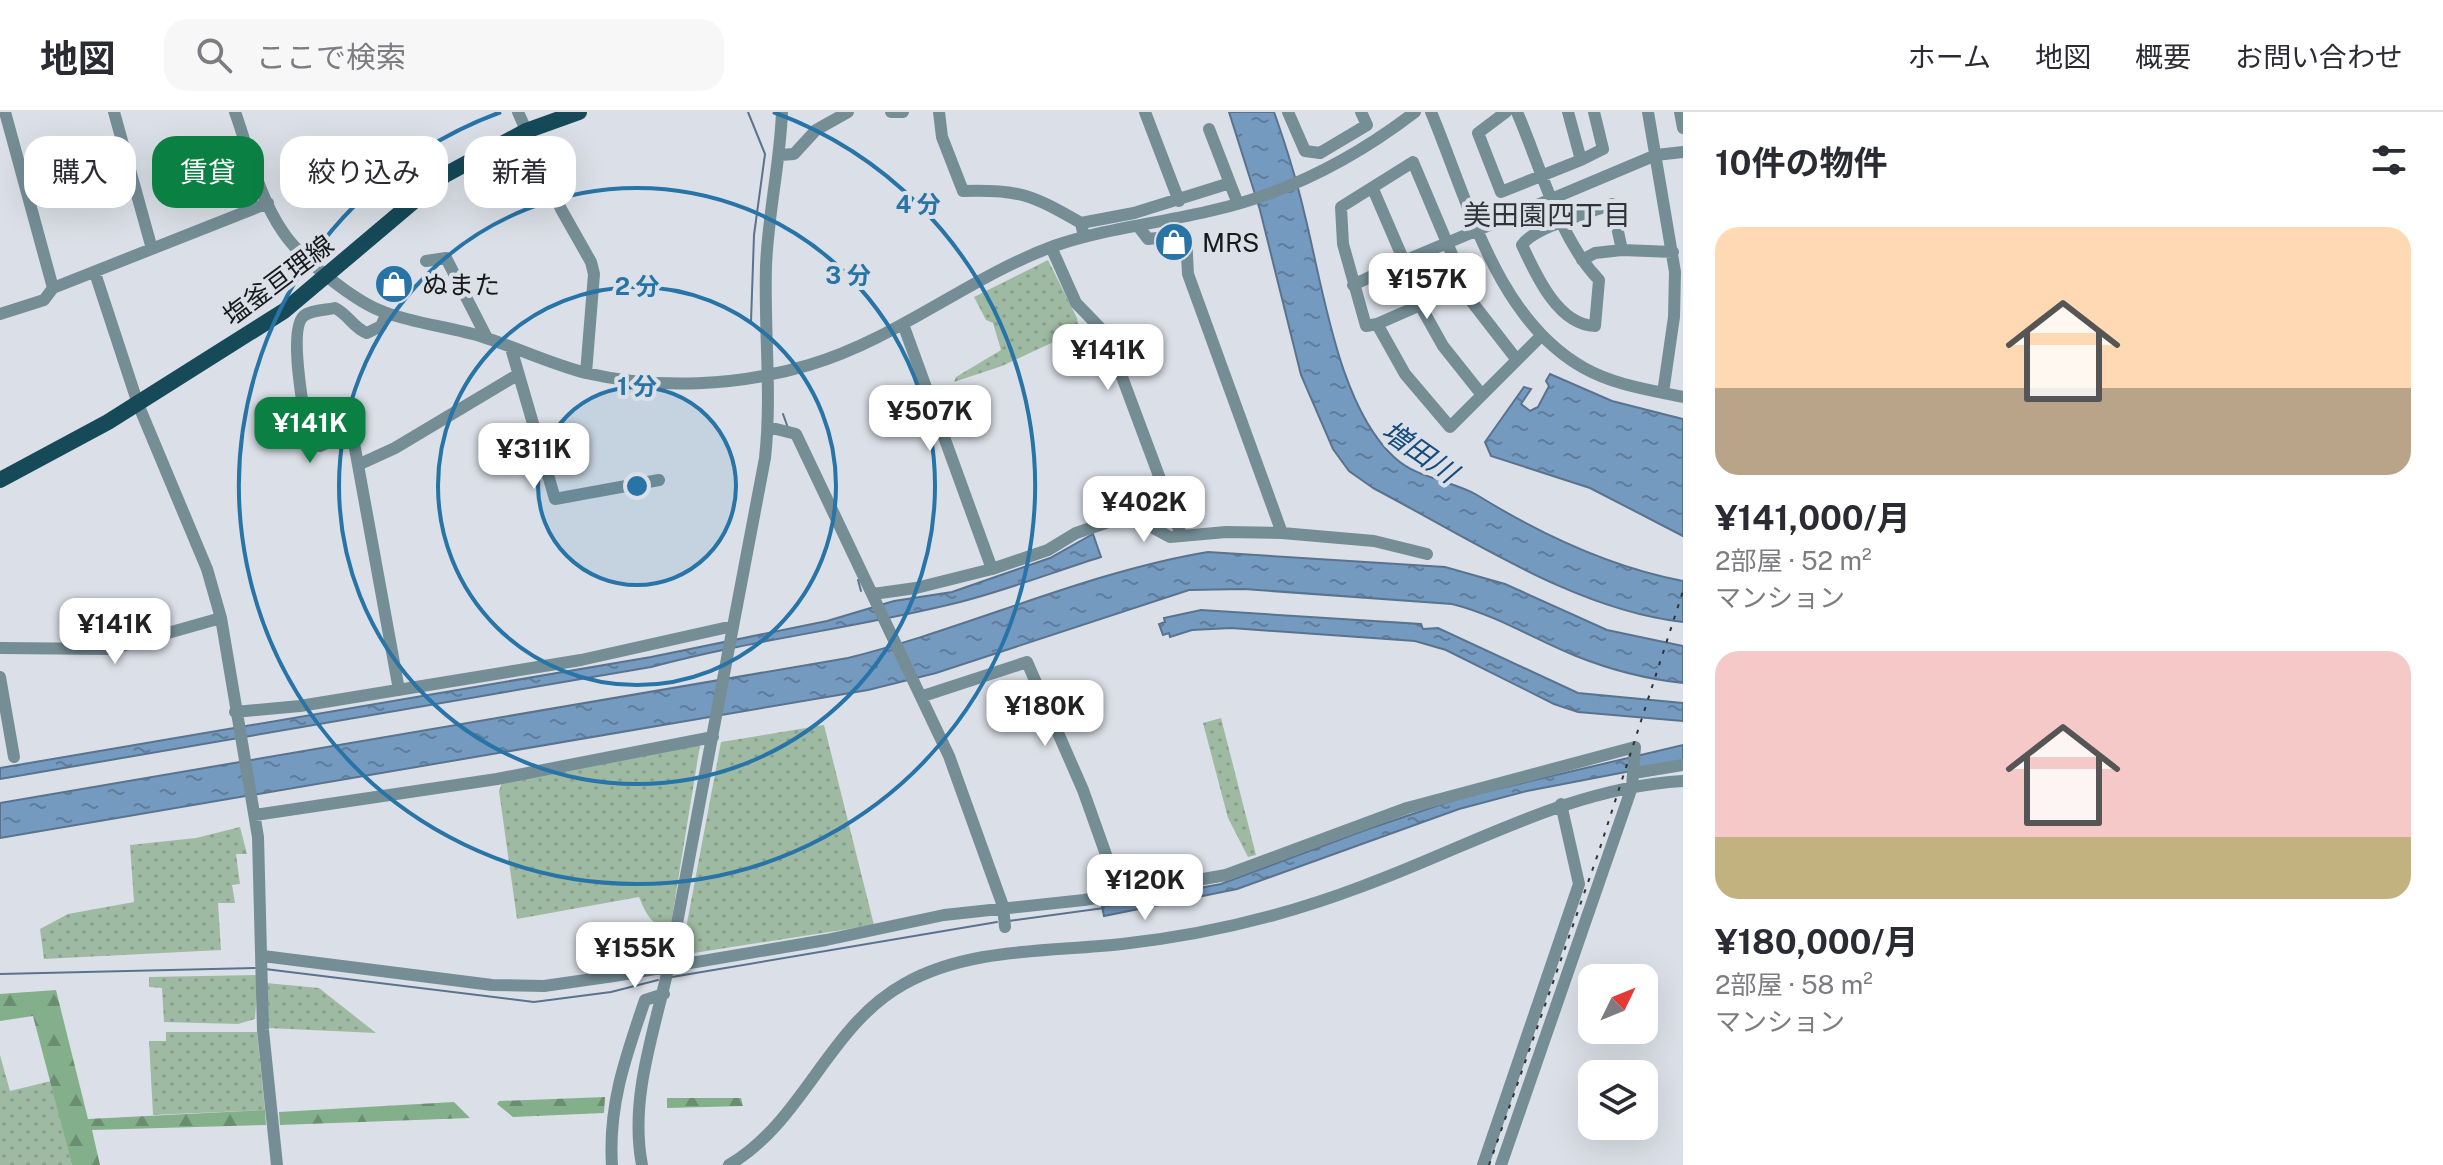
<!DOCTYPE html>
<html lang="ja">
<meta charset="utf-8">
<style>
body{margin:0;font-family:"Public Sans","Noto Sans JP",sans-serif;background:#f7f7f7;color:#2b2b33;height:100vh;display:flex;flex-direction:column;font-size:30px;white-space:nowrap}
*{box-sizing:border-box;margin:0}
p{font-size:26px;color:#7c7c81}
.icon{flex:none;width:44px;height:44px;fill:none;stroke:currentColor;stroke-width:2;stroke-linecap:round;stroke-linejoin:round}
.map{position:relative;flex:1;overflow:hidden}
.side{display:flex;flex-direction:column;background:#fff;width:760px}
.side>*{flex:none}
.guide{position:absolute;left:24px;top:24px;width:760px;height:72px;display:flex;gap:16px}
.needle{width:52px;rotate:47deg}
.buttons{position:absolute;left:1578px;top:852px;display:grid;gap:16px}
.buttons a{display:grid;place-items:center;width:80px;height:80px;border-radius:16px;background:#fff;box-shadow:0 8px 32px #0002;font-size:40px}
.price{position:absolute;translate:-50% -68px;padding:0 18px;border-radius:16px;background:#fff;color:#222;font-size:26px;line-height:52px;filter:drop-shadow(0 2px 4px #0008)}
.price::after{content:'';position:absolute;left:50%;top:48px;width:24px;height:18px;margin-left:-12px;background:inherit;clip-path:polygon(0 0,100% 0,50% 100%)}
.price.on{background:#0b8043;color:#fff}
ul{padding:0;list-style:none}
li{display:grid;align-content:center;gap:16px;height:424px;padding:0 32px}
li span{display:grid;place-items:center;height:248px;border-radius:24px;color:#555}
li>.icon{margin-inline-start:auto}
span .icon{width:144px;height:144px;fill:#fffc;stroke-width:1}
li b{font-size:34px}
h2{display:flex;justify-content:space-between;align-items:center;height:96px;padding:0 32px;font-size:34px}
.chip{padding:0 28px;border-radius:24px;background:#fff;box-shadow:0 8px 32px #0002;font-size:28px;line-height:72px}
.chip.on{background:#0b8043;color:#fff}
header{display:flex;align-items:center;gap:48px;box-sizing:border-box;height:112px;padding:0 40px;background:#fff;border-bottom:2px solid #e1e1e2}
header strong{font-size:38px}
nav{display:flex;gap:44px;margin-inline-start:auto;font-size:28px}
.search{width:560px;height:72px;background:#f7f7f7;display:flex;align-items:center;gap:20px;box-sizing:border-box;padding:0 28px;border-radius:24px;color:#7c7c81;font-size:30px}
main{display:flex;flex:1;min-height:0}
.map>svg:first-child{display:block}
.green{fill:url(#green-dots)}
.forest{fill:url(#forest-firs)}
.water{fill:url(#water-ripples);stroke:#59738e;stroke-width:2}
.lines{fill:none;stroke-linecap:round;stroke-linejoin:round}
.stream{stroke:#59738e;stroke-width:2}
.minor{stroke:#758e96;stroke-width:12}
.major{stroke:#164a59;stroke-width:16}
.rail{stroke:#303335;stroke-width:2;stroke-dasharray:4 8;stroke-linecap:butt}
.ring{fill:none;stroke:#2874a7;stroke-width:4}
.labels{text-anchor:middle;dominant-baseline:central;stroke-width:8;stroke-linejoin:round;paint-order:stroke}
.poi-label{font-size:26px;fill:#17191b;stroke:#dbe0e8;text-anchor:start}
.street-label{font-size:26px;fill:#17191b;stroke:#dbe0e8}
.neighbourhood-label{font-size:28px;fill:#30343a;stroke:#dbe0e8}
.water-label{font-size:28px;font-style:italic;fill:#154c7d;stroke:#dbe0e8}
.centre{fill:#2874a7;stroke:#dbe0e8;stroke-width:4}
.ring-label{font-size:24px;text-anchor:middle;font-weight:bold;fill:#2874a7;stroke:#dbe0e8;stroke-width:8;stroke-linejoin:round;paint-order:stroke}
</style>
<header>
<strong>地図</strong>
<div class="search"><svg class="icon" aria-label="search" viewBox="0 0 24 24"><circle cx="10" cy="10" r="6"/><path d="M15 15l6 6"/></svg>ここで検索</div>
<nav><a>ホーム</a><a>地図</a><a>概要</a><a>お問い合わせ</a></nav>
</header>
<main>
<div class="map">
<svg width="1683" height="1053" viewBox="0 0 1683 1053">
<defs>
<pattern id="green-dots" width="8" height="8" patternUnits="userSpaceOnUse" patternTransform="scale(2)"><rect width="8" height="8" fill="#9fbaa2"/><path d="M2 2h.1M6 6h.1" fill="none" stroke="#889f8b" stroke-width="1.8" stroke-linecap="round"/></pattern>
<pattern id="forest-firs" width="22" height="20" patternUnits="userSpaceOnUse" patternTransform="scale(2)"><rect width="22" height="20" fill="#84af8b"/><path d="M5 1l3.5 6h-7zM16 11l3.5 6h-7z" fill="#6b8e71"/></pattern>
<pattern id="water-ripples" width="26" height="14" patternUnits="userSpaceOnUse" patternTransform="scale(2)"><rect width="26" height="14" fill="#759ac0"/><path d="M2 4q2-2 4 0t4 0M15 11q2-2 4 0t4 0" fill="none" stroke="#5f7d9b"/></pattern>
</defs>
<rect width="100%" height="100%" fill="#dbe0e8"/>
<path class="green" d="M1048 148 1077 206 1079 218 1002 254 954 270 956 265 1001 238 993 211 986 208 974 185Z
M1221 606 1256 743 1248 745 1228 706 1203 611Z
M824 613 874 813 681 843 721 630Z
M700 633 670 818C651 813 646 802 639 785L517 807 499 679 502 671Z
M240 715 247 742H236L240 772 232 773 235 791H218L221 838 44 847 40 817 68 802 134 790 130 733 196 726Z
M258 863 255 907 238 912 164 910 162 876 149 875V865Z
M266 871 319 876 376 921 267 916Z
M166 920H257L265 998 153 1003 149 929H166Z
M0 943 10 979 51 969 72 1053H0Z"/>
<path class="forest" d="M56 878 88 1007 265 998 266 1013 92 1018 100 1053H72L33 904 0 909V882Z
M605 985 604 1001 513 1005 497 992 499 989Z
M667 986H741L743 994 667 996Z
M454 990 470 1006 280 1013 279 1000Z"/>
<path class="water" d="M1229 0H1274C1286 34 1297 69 1305 104 1323 176 1339 296 1395 346 1418 367 1451 368 1477 383 1540 422 1610 455 1683 469V510C1575 498 1469 426 1373 376L1349 359 1333 337 1301 263 1260 98Z
M1550 262 1612 289 1683 307V424L1590 376 1491 344 1485 330 1524 275 1531 277 1521 292 1530 299 1538 295 1549 274 1546 269Z
M1093 422 1101 445C1053 460 1005 479 956 491 855 516 751 528 651 555L0 667V656L651 545 827 509 894 489 952 480 1050 446Z
M1208 440 1445 455 1505 472 1607 518 1683 534V571C1646 567 1611 558 1576 544 1534 527 1496 503 1452 492L1244 477 1189 478 936 561 868 578 0 726V691L848 546C968 516 1087 460 1208 440Z
M1201 498 1421 512 1423 517 1438 516 1578 581 1683 591V609L1578 600 1554 592 1446 538 1415 529 1231 516 1192 518 1170 525 1169 521 1163 523 1159 512 1165 510 1164 506Z
M1683 633V649L1527 679 1459 697 1237 777 1104 804 1102 794 1221 772 1368 717 1463 685Z"/>
<g class="lines">
<path class="stream" d="M748 0 765 42 754 123 751 210
M783 302 788 316
M858 468 861 479
M1008 809 1104 796
M265 857 534 890 611 880 658 868
M0 862 255 856
M672 865 997 810"/>
<path class="minor" d="M5 0 53 176 268 91
M114 0 152 137
M235 0C249 39 259 86 283 120 300 146 355 190 384 200 416 212 451 215 483 225 518 236 551 252 586 261 659 278 738 274 809 253 897 227 969 165 1054 134 1106 116 1161 111 1214 98 1288 81 1355 46 1415 0
M518 0 561 97 591 150 594 162 586 261
M891 0H903
M939 0 942 25 963 79C1020 77 1032 83 1081 111L1084 125
M1145 0 1179 89
M1288 0 1305 39 1320 41 1367 13 1361 0
M1431 0C1468 88 1496 207 1584 256 1614 273 1650 278 1683 285
M1506 0 1478 21 1501 80 1581 48 1568 0
M1517 0C1540 53 1559 127 1599 168L1595 214C1558 213 1536 163 1522 133 1534 115 1590 101 1612 92L1622 138 1673 140
M1648 0 1675 160 1674 205 1663 281
M1680 0 1683 16
M1209 17 1238 92
M780 43 794 42 816 18 848 0
M1581 48 1603 37 1594 0
M1373 77 1404 149 1656 43 1683 40
M1081 111 1134 101 1230 71
M1138 114 1148 127 1186 123 1188 162 1282 421
M1051 135 1076 191 1106 222 1181 423
M1582 148 1595 141 1622 138
M426 149 446 146 487 226
M95 161 138 292 207 457 221 506 258 725 263 918 277 1053
M1353 173 1404 149
M1420 193 1443 234 1482 283 1450 315 1405 262 1377 212 1366 214 1343 132 1341 95 1413 50 1472 190 1517 248
M387 201 381 214 367 221C353 216 349 203 335 196 326 198 312 198 305 203 286 214 306 310 309 332L320 334 352 320 399 578
M0 202 44 188 53 176
M903 212 992 457
M1377 212 1464 174
M511 236 555 387 659 368
M1482 283 1541 224
M768 315 796 322 949 644 1003 794 1005 815
M360 352 395 336 517 263
M873 482 916 476 992 457 1048 438 1076 421 1129 403 1170 425 1226 420 1282 421 1374 429 1427 442
M0 536 111 537 221 506
M0 565 14 645
M923 584 1027 550 1083 678 1120 782
M235 600 300 594 581 548 733 514
M1634 661 1683 653
M255 703 497 667 713 625
M263 844 492 873 544 874 614 864 826 828 944 803 1084 788 1226 763 1407 696 1635 635 1632 675 1501 1053
M612 1053C608 993 626 944 645 888L664 882
M642 1053C628 981 659 908 672 838 703 674 733 510 765 346 772 283 764 218 766 154 768 102 780 52 782 0
M729 1053C804 1009 828 914 904 872 969 835 1050 840 1122 832 1203 823 1287 803 1363 774 1470 735 1567 676 1683 669
M1483 1053 1579 772 1561 692"/>
<path class="major" d="M0 368 108 310 284 199 445 63 526 19 579 0"/>
<path class="rail" d="M1489 1053 1599 739 1683 479"/>
</g>
<circle cx="637" cy="374" r="99" fill="#2874a7" fill-opacity=".12"/>
<g class="ring">
<circle cx="637" cy="374" r="99"/>
<circle cx="637" cy="374" r="199"/>
<circle cx="637" cy="374" r="298"/>
<path d="M773 0A398 398 0 1 1 501 0"/>
</g>
<defs>
<g id="shop-disc" transform="scale(2)"><circle r="9.5" fill="#2874a7" stroke="#dbe0e8"/><path d="M-5-2.5h2.3a2.7 3.5 0 0 1 5.4 0H5L5.5 6h-11ZM-1.5-2.5h3a1.5 2.3 0 0 0-3 0Z" fill="#fff"/></g>
</defs>
<g fill-rule="evenodd">
<use href="#shop-disc" x="1174" y="130"/>
<use href="#shop-disc" x="394" y="172"/>
</g>
<g class="labels">
<g class="poi-label">
<text x="1202" y="130">MRS</text>
<text x="422" y="172">ぬまた</text>
</g>
<g class="street-label">
<text transform="translate(278 168) rotate(-37)">塩釜亘理線</text>
</g>
<g class="neighbourhood-label">
<text x="1547" y="102">美田園四丁目</text>
</g>
<g class="water-label">
<text transform="translate(1420 339) rotate(35)">増田川</text>
</g>
</g>
<circle cx="637" cy="374" r="12" class="centre"/>
<g class="ring-label">
<text x="918" y="101">4 分</text>
<text x="848" y="172">3 分</text>
<text x="637" y="183">2 分</text>
<text x="637" y="283">1 分</text>
</g>
</svg>
<div class="buttons">
<a><svg class="needle" viewBox="-14 -14 28 28"><path d="M0-13l5 13h-10z" fill="#e53935"/><path d="M0 13l5-13h-10z" fill="#7c7c81"/></svg></a>
<a><svg class="icon" aria-label="layers" viewBox="0 0 24 24"><path d="M12 4l9 5-9 5-9-5zM3 14l9 5 9-5"/></svg></a>
</div>
<b class="price" style="left:1427px;top:209px">¥157K</b>
<b class="price" style="left:1108px;top:280px">¥141K</b>
<b class="price" style="left:930px;top:341px">¥507K</b>
<b class="price on" style="left:310px;top:353px">¥141K</b>
<b class="price" style="left:534px;top:379px">¥311K</b>
<b class="price" style="left:1144px;top:432px">¥402K</b>
<b class="price" style="left:115px;top:554px">¥141K</b>
<b class="price" style="left:1045px;top:636px">¥180K</b>
<b class="price" style="left:1145px;top:810px">¥120K</b>
<b class="price" style="left:635px;top:878px">¥155K</b>
<div class="guide">
<a class="chip">購入</a>
<a class="chip on">賃貸</a>
<a class="chip">絞り込み</a>
<a class="chip">新着</a>
</div>
</div>
<section class="side">
<h2>10件の物件<svg class="icon" aria-label="filters" viewBox="0 0 24 24"><path d="M4 7h16M4 17h16"/><circle cx="9" cy="7" r="2"/><circle cx="15" cy="17" r="2"/></svg></h2>
<ul>
<li><span style="background:linear-gradient(#ffd9b3 65%,#b9a48a 0)"><svg class="icon" aria-label="home" viewBox="0 0 24 24"><path d="M3 11l9-7 9 7M6 9v11h12V9"/></svg></span><div><b>¥141,000/月</b><p>2部屋 · 52 m²</p><p>マンション</p></div></li>
<li><span style="background:linear-gradient(#f6c9c9 75%,#c2b280 0)"><svg class="icon" aria-label="home" viewBox="0 0 24 24"><path d="M3 11l9-7 9 7M6 9v11h12V9"/></svg></span><div><b>¥180,000/月</b><p>2部屋 · 58 m²</p><p>マンション</p></div></li>
</ul>
</section>
</main>
